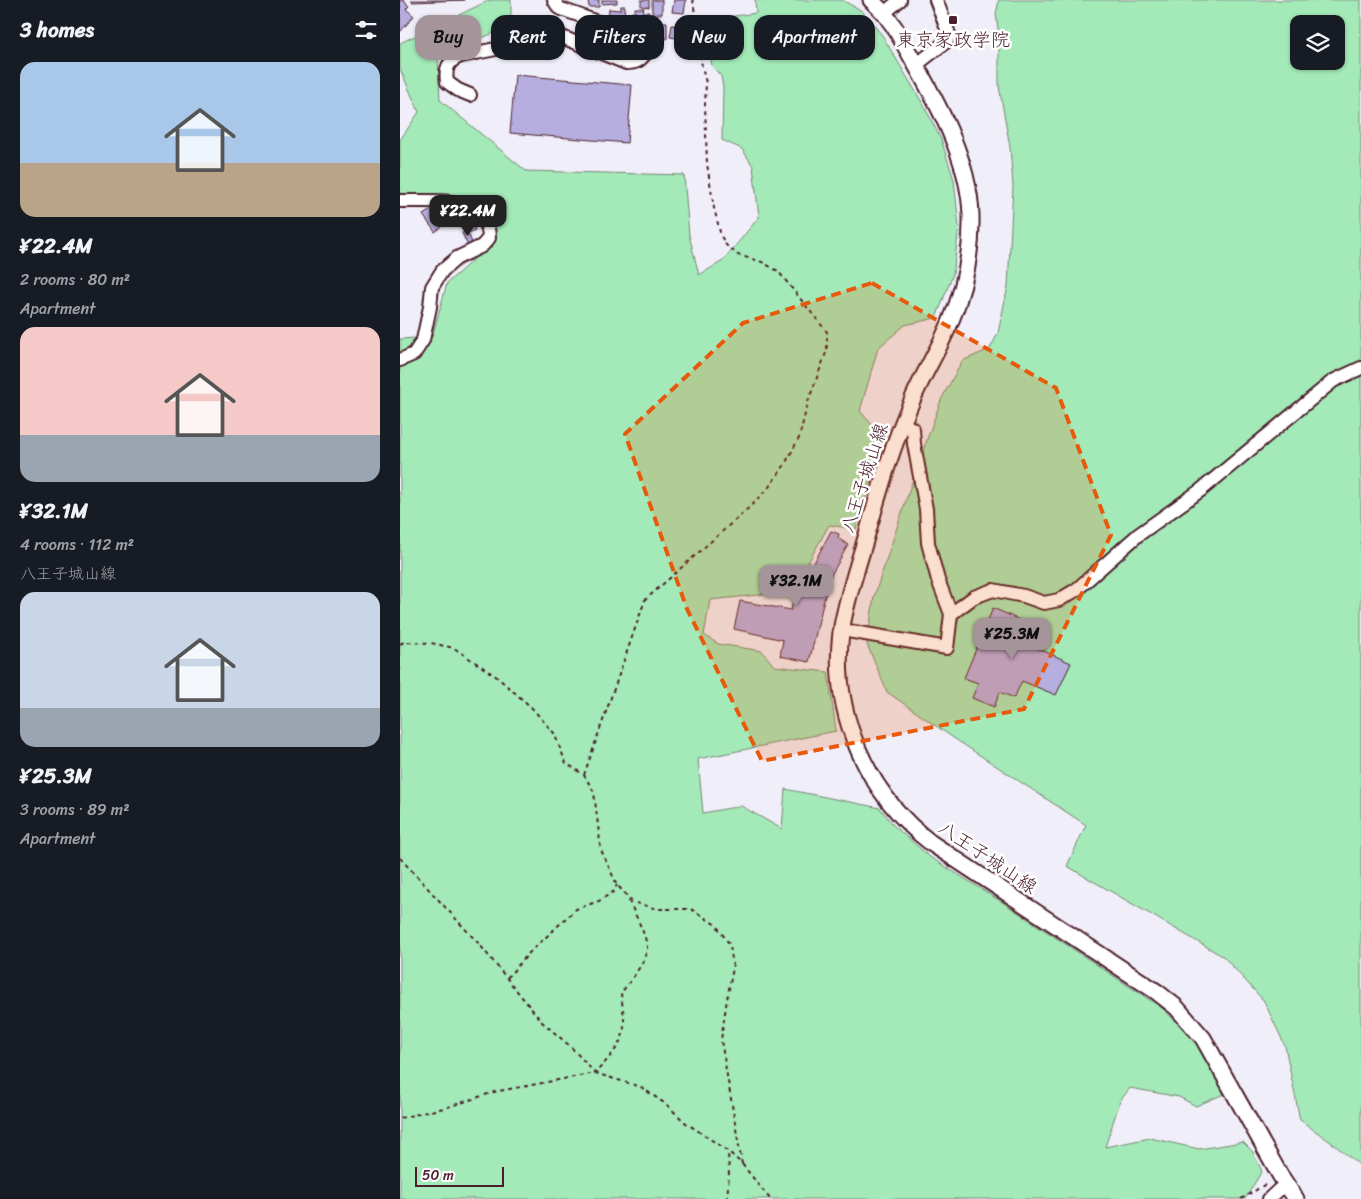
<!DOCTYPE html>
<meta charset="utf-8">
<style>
body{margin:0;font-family:Sriracha,"Klee One",sans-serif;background:#20242c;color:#f1f3f6;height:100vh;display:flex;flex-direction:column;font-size:19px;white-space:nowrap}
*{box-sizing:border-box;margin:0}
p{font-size:16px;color:#9ea1a6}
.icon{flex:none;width:28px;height:28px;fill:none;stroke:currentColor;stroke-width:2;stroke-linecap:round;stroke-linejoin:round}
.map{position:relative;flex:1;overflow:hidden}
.details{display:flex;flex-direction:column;background:#171b24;width:400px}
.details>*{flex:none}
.banner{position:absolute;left:15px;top:15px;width:475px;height:45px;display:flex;gap:10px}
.controls{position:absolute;left:890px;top:15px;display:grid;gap:10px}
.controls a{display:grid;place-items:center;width:55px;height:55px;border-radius:10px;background:#171b24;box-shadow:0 1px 4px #0004;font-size:25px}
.scale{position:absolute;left:15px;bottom:12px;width:89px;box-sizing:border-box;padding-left:5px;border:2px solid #4a1f2b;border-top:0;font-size:14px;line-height:18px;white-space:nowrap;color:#4a1f2b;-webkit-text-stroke:4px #fff;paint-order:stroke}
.price{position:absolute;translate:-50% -42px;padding:0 11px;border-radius:10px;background:#a6949b;color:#111;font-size:16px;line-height:32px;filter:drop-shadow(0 1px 2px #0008)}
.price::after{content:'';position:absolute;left:50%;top:30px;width:15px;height:11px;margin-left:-8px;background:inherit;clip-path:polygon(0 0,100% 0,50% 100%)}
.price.on{background:#222;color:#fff}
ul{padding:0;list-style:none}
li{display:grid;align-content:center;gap:10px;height:265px;padding:0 20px}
li span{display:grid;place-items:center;height:155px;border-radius:15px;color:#555}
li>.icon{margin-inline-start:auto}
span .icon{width:90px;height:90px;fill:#fffc;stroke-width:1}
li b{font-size:21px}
h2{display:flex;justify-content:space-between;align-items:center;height:60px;padding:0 20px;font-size:21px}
.chip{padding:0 18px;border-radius:15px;background:#171b24;box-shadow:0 1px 4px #0004;font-size:18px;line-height:45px}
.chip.on{background:#a6949b;color:#111}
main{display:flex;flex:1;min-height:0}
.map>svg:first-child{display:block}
.green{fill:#a3eab8;stroke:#768472;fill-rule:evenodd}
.building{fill:#b6aedf;stroke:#4a1f2b}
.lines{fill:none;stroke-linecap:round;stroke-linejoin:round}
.minor-casing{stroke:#4a1f2b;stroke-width:16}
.major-casing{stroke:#4a1f2b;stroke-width:19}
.path{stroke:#4a1f2b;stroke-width:2;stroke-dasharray:4 4;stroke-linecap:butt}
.minor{stroke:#fff;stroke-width:12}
.major{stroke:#fff;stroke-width:15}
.marked{fill:#e8590c;fill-opacity:0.2;stroke:#e8590c;stroke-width:4;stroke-dasharray:10 6;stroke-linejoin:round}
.poi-dot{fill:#4a1f2b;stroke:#fff;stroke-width:2}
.labels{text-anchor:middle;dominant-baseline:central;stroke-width:5;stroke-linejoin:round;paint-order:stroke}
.poi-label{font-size:19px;fill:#4a1f2b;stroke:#fff}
.street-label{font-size:19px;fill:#4a1f2b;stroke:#fff}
</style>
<main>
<section class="details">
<h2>3 homes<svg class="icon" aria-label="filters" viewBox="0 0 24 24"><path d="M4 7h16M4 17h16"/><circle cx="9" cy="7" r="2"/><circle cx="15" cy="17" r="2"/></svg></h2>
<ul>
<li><span style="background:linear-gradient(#a9c7e8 65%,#b9a48a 0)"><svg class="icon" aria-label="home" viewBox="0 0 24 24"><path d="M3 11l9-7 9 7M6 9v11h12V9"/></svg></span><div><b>¥22.4M</b><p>2 rooms · 80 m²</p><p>Apartment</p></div></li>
<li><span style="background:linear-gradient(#f6c9c9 70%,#9aa5b1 0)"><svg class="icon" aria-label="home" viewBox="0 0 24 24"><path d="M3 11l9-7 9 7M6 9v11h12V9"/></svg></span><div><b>¥32.1M</b><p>4 rooms · 112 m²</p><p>八王子城山線</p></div></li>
<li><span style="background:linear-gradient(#c9d6e8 75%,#9aa5b1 0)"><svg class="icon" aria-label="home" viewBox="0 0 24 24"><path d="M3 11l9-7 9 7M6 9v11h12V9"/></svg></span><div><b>¥25.3M</b><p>3 rooms · 89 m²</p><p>Apartment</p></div></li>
</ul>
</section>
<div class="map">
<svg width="961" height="1199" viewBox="0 0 961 1199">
<rect width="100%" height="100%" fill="#f0eff9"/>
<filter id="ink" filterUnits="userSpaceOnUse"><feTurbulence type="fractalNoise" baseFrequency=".02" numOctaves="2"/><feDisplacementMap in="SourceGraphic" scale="10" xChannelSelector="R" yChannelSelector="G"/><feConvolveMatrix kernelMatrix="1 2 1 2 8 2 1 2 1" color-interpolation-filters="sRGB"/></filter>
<g filter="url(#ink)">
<path class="green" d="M90 0H111V25L38 58 40 100 126 171 284 175 289 235 299 275 323 261 359 217 353 166 342 149 322 140 323 87 321 76 312 66 303 17H328L356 13 355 0H442L462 11 482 35 523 104 541 139 554 180 559 227 553 274 536 318 505 325 478 348 460 411 474 427 481 445 456 529 429 525 405 568 377 593 310 600 304 635 318 644 362 651 374 666 428 672 436 731 298 759 303 813 341 806 382 829 385 789 480 808 494 826 530 857 602 902 762 1008 794 1039 824 1094 796 1106 779 1097 730 1088 720 1101 705 1147 750 1138 799 1149 843 1142 852 1151 862 1171 845 1199H0V339L32 337 47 283 92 243 66 201 0 198V140L19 112 0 69V43Z
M599 0H961V1166L932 1143 900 1120 885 1046 864 1001 824 957 667 866 686 825 549 735 487 692 467 644 474 597 513 479 541 400 562 361 590 349 598 333 608 286 613 186 610 147 599 86V37L596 14ZM899 24H936V61H899Z"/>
<path class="building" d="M0 0H3L9 6 6 9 14 16 0 32Z
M12 0H65L12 2Z
M188 0H199V7H189Z
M202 0H217V3L202 4Z
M241 0H249V7L241 6Z
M252 0H262V14H252Z
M274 0H286L284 13 272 12Z
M221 6H225L223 22 208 20 209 9 220 10Z
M235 8H244L243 12H249V22L231 21 232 12H235Z
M256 22H267V39L255 38Z
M278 23 286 24 284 39 270 37 272 25 278 26Z
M115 75 232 85 227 143 110 133Z
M31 210 42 227 35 232 23 215Z
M74 227 75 230 68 233 73 245 69 248 62 233Z
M431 531 439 534 438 538 448 545 429 579 409 662 380 656 383 640 334 629 340 601 391 610 398 581 409 572Z
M593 608 644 631 637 648 671 663 656 695 622 681 614 698 600 692 594 707 572 698 578 683 564 678Z"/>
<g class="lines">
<g class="minor-casing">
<path id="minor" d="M484 13 500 0
M516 65 547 41 549 34 536 0
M70 95 58 90 47 82C45 68 48 61 61 56L155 37H162L226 63C234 63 239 62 244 55 249 48 246 40 239 35 233 30 224 32 217 29 199 23 182 16 164 10L159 8 154 0
M0 201C32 202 88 193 89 238L82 246 57 258 42 271 32 287 30 307 23 340 14 354 0 360
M551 614 574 597 593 590 624 596 644 603 659 600 676 590 738 535 801 490 933 381 961 368
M442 630 547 648 551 614 538 580 528 543 526 509 514 444 513 429 502 423
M869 1199 885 1184"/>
</g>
<g class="major-casing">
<path id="major" d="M471 0 484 13 495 28C526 84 569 150 571 215 572 253 564 290 550 323 538 351 522 376 511 403 492 446 480 489 467 534 458 566 446 599 441 632 431 713 467 794 531 843L757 992 776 1007 803 1038 880 1175 896 1199"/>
</g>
<path class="path" d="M0 644 4 642 31 643 54 648 97 677 131 707 154 733 166 763 184 775 194 792 201 850 217 885 233 902 257 909H291L316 925 330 945 333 968 327 999 321 1040 342 1164
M184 775 245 600 352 505 369 487 384 466 399 438 408 402 427 350V332L378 271 362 262 338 255 326 245 321 236 314 208 307 164 305 104 306 83 302 67 293 0
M0 858 80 945 142 1022 170 1046 195 1073C205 1063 219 1048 223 1034 226 1022 222 1005 221 993 229 983 245 963 247 949 248 938 232 908 227 897
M107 978 130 952 176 909 199 901 213 892 217 885
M0 1118 48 1107 94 1092 195 1073 241 1087 267 1105 286 1123 328 1151 342 1164 370 1199
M327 1199 329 1176 328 1151
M841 1199 866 1184"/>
<use href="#minor" class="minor"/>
<use href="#major" class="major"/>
</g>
</g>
<path class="marked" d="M472 283 656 388 711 535 624 709 362 761 287 609 225 434 343 323Z"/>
<rect class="poi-dot" x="548" y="15" width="10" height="10" rx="2.5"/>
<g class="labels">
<g class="poi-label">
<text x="553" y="39">東京家政学院</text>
</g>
<g class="street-label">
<text transform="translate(464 478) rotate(-72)">八王子城山線</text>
<text transform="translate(588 857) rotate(34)">八王子城山線</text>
</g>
</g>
</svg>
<div class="controls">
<a><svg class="icon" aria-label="layers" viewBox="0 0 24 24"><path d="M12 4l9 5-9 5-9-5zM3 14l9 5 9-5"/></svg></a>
</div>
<div class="scale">50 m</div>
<b class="price on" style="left:68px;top:237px">¥22.4M</b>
<b class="price" style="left:396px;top:607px">¥32.1M</b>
<b class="price" style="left:612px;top:660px">¥25.3M</b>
<div class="banner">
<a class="chip on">Buy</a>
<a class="chip">Rent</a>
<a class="chip">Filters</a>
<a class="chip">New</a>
<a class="chip">Apartment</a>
</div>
</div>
</main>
